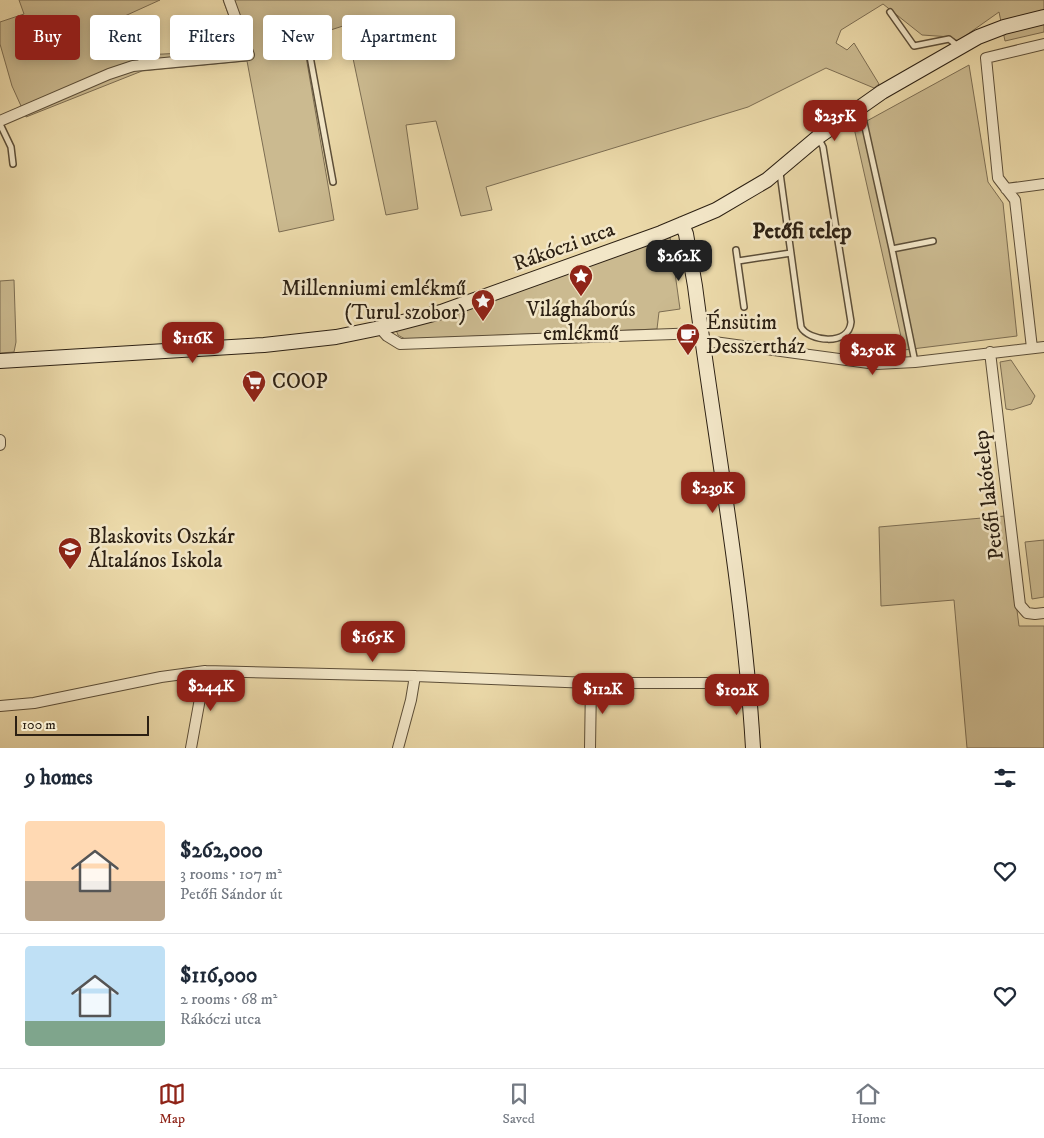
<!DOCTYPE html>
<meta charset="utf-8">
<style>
body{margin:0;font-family:"IM FELL DW Pica",serif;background:#f6f6f7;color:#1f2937;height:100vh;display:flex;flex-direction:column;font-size:19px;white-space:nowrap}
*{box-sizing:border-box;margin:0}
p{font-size:16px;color:#747a83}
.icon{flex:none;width:28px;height:28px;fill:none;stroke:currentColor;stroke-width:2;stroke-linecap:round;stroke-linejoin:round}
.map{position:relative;height:748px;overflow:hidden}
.panel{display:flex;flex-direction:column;background:#fff;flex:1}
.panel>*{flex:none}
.top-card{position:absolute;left:15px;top:15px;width:500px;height:45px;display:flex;gap:10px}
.scale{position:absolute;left:15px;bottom:12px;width:134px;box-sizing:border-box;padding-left:5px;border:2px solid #2c2013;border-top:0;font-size:14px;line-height:18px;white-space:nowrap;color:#2c2013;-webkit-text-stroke:4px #f2e6c7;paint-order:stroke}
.price{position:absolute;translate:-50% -42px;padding:0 11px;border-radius:10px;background:#8f2418;color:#fff;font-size:16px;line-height:32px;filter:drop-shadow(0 1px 2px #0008)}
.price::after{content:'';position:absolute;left:50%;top:30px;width:15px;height:11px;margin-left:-8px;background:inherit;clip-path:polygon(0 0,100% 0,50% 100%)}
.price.selected{background:#222;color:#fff}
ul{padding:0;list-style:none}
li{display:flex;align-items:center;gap:15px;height:125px;padding:0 25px}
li+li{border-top:1px solid #e0e1e3}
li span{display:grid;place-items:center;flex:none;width:140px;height:100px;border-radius:5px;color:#555}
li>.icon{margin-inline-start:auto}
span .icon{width:60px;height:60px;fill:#fffc;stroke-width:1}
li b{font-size:21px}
h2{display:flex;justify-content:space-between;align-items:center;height:60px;padding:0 25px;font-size:21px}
.tag{padding:0 18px;border-radius:5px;background:#fff;box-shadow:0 2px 12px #0003;font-size:18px;line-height:45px}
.tag.selected{background:#8f2418;color:#fff}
.tab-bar{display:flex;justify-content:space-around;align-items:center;height:70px;border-top:1px solid #e0e1e3;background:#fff;font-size:14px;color:#747a83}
.tab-bar a{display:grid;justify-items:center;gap:2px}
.tab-bar .selected{color:#8f2418}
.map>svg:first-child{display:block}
.green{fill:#cbba90;stroke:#7c6d52}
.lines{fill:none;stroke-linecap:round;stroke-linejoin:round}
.service-casing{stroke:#5c4e38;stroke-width:8}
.minor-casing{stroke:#5c4e38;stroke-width:12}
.secondary-casing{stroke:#2c2013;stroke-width:16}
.service{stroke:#f2e6c7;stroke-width:5}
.minor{stroke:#f2e6c7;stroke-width:10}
.secondary{stroke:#f2e6c7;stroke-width:14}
.labels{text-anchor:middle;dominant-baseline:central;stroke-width:5;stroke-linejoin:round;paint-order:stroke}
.street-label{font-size:21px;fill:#2c2013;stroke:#f2e6c7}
.poi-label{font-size:21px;fill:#2c2013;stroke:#f2e6c7;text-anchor:start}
.neighbourhood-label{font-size:22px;font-weight:bold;fill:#2c2013;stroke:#f2e6c7}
</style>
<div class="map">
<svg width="1044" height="748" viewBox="0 0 1044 748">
<rect width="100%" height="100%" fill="#ebd9a9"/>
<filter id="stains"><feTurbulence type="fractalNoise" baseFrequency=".004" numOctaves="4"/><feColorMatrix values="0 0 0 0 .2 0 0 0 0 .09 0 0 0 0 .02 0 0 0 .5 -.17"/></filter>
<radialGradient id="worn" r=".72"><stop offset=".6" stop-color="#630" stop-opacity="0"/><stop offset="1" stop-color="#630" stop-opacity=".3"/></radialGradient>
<path class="green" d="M19 0H160L116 20 125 44 138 39 143 55 225 51 240 46 223 0H1044V32L1005 41 999 12 958 41 951 37 922 35 883 4 841 30 836 43 847 50 854 43 879 84 874 88 826 68 748 107 486 187 492 210 461 216 436 121 406 125 418 209 386 215 346 25 303 39 334 220 279 232 247 61 142 71 26 117 12 86 0 44V22L24 14Z
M969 65 988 182 1003 203 1017 336 904 350 854 128Z
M670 237 680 309 659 312 657 329 405 339 398 335 396 330 445 317Z
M14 280 16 342 14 352 0 353V281Z
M1011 360 1035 396 1031 404 1012 410 1006 409 1000 362Z
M1005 516 1019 626H1044V748H967L954 600 881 606 879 527Z
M1044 540V597L1032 599 1025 542Z"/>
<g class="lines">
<g class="service-casing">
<path id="service" d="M890 12 914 46 949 39 959 47
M305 29 333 182
M136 41 142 64
M861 109 892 249 915 362
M0 124 11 147 13 164
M780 173 801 327C808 341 849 347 851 322L823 147 819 139
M892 249 933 241
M736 250 744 307
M738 261 791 253"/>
</g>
<g class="minor-casing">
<path id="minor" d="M0 121 109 74 133 66 249 55 229 0
M1006 189 1044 184
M380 328 387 336 400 344 701 333
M702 342H714L876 364 915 362 1044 347
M1032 348 1015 200 998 178 986 58 1044 44
M990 352 1020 605 1027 613 1035 614 1044 613
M0 440V445
M0 706 34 703 161 677 205 671 415 676 591 683H749
M191 748 205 671
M398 748 411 700 415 676
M590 748 591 683"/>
</g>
<g class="secondary-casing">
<path id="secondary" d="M682 224 686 234 695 286C715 440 744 593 753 748
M0 361 264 345 336 337 380 328 441 312 661 233 716 210 767 180 818 137 882 92 978 37 1004 27 1044 17"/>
</g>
<use href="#service" class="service"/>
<use href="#minor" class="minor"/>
<use href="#secondary" class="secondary"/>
</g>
<defs>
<g id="sight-pin" transform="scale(1.25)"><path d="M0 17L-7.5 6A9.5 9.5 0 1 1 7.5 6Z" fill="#8f2418" stroke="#f2e6c7"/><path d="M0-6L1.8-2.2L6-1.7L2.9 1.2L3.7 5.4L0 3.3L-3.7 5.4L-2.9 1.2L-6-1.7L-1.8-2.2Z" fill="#fff"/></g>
<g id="cafe-pin" transform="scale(1.25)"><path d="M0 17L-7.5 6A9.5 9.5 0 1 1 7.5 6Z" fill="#8f2418" stroke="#f2e6c7"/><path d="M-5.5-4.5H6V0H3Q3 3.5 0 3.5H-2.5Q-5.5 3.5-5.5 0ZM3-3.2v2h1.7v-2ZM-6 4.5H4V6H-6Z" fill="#fff"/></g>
<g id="supermarket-pin" transform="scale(1.25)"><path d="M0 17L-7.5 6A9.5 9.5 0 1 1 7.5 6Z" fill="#8f2418" stroke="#f2e6c7"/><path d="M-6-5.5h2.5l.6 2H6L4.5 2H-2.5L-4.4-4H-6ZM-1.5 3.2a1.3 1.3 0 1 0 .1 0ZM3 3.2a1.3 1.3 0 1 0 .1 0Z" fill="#fff"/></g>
<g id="school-pin" transform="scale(1.25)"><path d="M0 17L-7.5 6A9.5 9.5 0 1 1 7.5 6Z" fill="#8f2418" stroke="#f2e6c7"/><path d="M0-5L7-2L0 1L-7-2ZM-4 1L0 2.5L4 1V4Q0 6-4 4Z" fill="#fff"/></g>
</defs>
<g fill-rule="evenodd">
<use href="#sight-pin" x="581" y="276"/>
<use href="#sight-pin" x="483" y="301"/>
<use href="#cafe-pin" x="688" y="335"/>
<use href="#supermarket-pin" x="254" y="382"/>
<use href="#school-pin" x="70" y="549"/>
</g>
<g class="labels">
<g class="street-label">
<text transform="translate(564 247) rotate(-20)">Rákóczi utca</text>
<text transform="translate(989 495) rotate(-97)">Petőfi lakótelep</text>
</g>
<g class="poi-label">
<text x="466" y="289" text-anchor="end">Millenniumi emlékmű<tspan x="466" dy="24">(Turul szobor)</tspan></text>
<text x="581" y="310" text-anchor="middle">Világháborús<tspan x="581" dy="24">emlékmű</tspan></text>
<text x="706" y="323">Énsütim<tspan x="706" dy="24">Desszertház</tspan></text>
<text x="272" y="382">COOP</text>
<text x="88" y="537">Blaskovits Oszkár<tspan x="88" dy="24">Általános Iskola</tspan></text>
</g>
<g class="neighbourhood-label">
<text x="802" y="231">Petőfi telep</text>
</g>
</g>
<rect width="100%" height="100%" filter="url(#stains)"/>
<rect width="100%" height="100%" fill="url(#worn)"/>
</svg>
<div class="scale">100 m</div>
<b class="price" style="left:835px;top:142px">$235K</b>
<b class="price selected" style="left:679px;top:282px">$262K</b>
<b class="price" style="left:193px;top:364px">$116K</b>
<b class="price" style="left:873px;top:376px">$250K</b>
<b class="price" style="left:713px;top:514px">$239K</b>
<b class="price" style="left:373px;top:663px">$165K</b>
<b class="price" style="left:211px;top:712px">$244K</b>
<b class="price" style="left:603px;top:715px">$112K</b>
<b class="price" style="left:737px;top:716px">$102K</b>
<div class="top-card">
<a class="tag selected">Buy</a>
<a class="tag">Rent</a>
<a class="tag">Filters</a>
<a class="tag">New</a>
<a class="tag">Apartment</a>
</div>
</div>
<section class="panel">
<h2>9 homes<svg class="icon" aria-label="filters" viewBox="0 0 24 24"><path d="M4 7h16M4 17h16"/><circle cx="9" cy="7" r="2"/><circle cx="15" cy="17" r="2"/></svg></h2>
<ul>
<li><span style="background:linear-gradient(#ffd9b3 60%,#b9a48a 0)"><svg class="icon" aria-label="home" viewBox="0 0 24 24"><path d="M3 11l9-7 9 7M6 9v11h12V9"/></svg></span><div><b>$262,000</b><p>3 rooms · 107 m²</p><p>Petőfi Sándor út</p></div><svg class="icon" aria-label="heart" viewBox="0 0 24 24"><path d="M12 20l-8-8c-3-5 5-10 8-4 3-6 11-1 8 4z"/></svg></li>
<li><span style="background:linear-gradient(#bfe0f5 75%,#7fa58c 0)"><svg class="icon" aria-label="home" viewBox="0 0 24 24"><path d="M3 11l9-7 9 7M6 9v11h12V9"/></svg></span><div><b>$116,000</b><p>2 rooms · 68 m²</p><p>Rákóczi utca</p></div><svg class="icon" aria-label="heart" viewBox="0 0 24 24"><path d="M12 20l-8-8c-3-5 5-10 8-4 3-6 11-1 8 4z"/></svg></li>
</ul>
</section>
<nav class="tab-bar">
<a class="selected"><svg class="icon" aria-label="map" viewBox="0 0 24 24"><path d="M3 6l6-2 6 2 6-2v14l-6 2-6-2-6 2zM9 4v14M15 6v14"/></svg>Map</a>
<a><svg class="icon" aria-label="saved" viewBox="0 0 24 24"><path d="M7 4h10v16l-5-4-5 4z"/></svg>Saved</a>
<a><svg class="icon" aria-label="home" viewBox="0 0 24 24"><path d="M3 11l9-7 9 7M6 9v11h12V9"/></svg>Home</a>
</nav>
